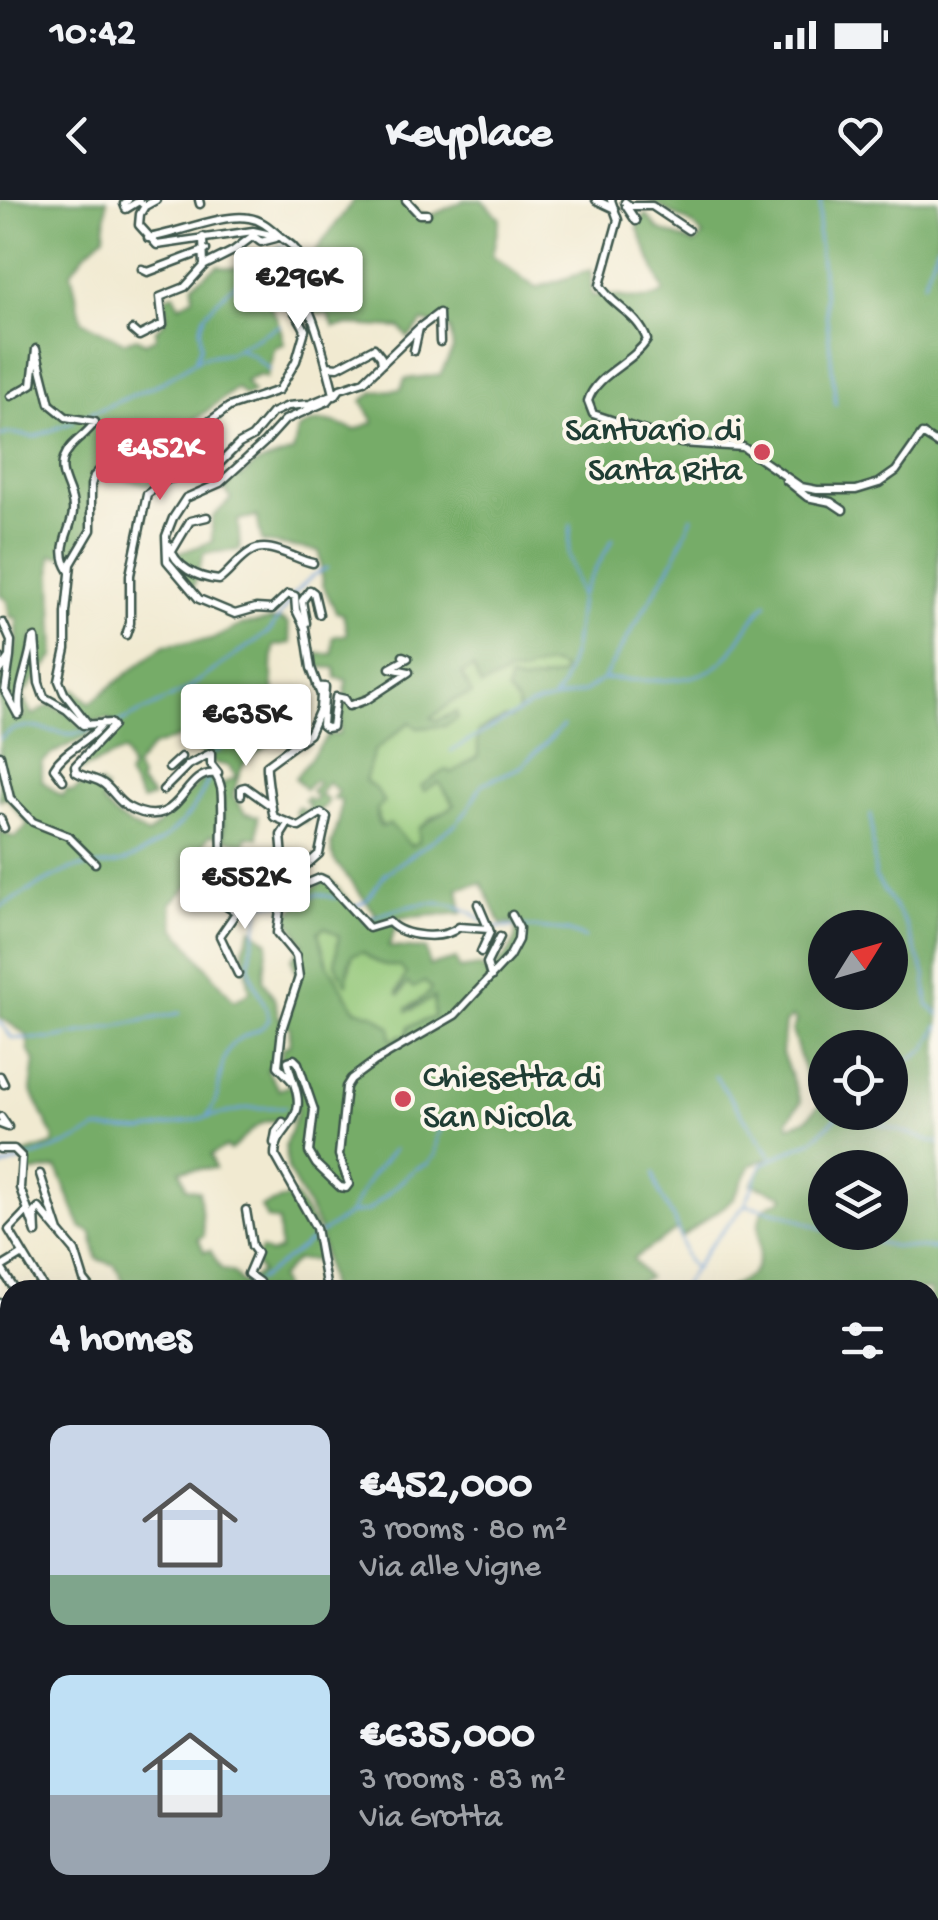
<!DOCTYPE html>
<meta charset="utf-8">
<style>
body{margin:0;font-family:"Gochi Hand",sans-serif;background:#242831;color:#f1f3f6;height:100vh;display:flex;flex-direction:column;font-size:38px;white-space:nowrap}
*{box-sizing:border-box;margin:0}
p{font-size:32px;color:#9ea1a6}
.icon{flex:none;width:55px;height:55px;fill:none;stroke:currentColor;stroke-width:2;stroke-linecap:round;stroke-linejoin:round}
.map{position:relative;flex:1;overflow:hidden}
.sheet{position:absolute;left:0px;top:1080px;width:940px;height:640px;display:flex;flex-direction:column;background:#171b24;border-radius:30px 30px 0 0;box-shadow:0 10px 40px #0002}
.sheet>*{flex:none}
.needle{width:65px;rotate:53deg}
.buttons{position:absolute;left:808px;top:710px;display:grid;gap:20px}
.buttons a{display:grid;place-items:center;width:100px;height:100px;border-radius:50%;background:#171b24;box-shadow:0 10px 40px #0002;font-size:50px}
.price{position:absolute;translate:-50% -85px;padding:0 22px;border-radius:10px;background:#fff;color:#222;font-size:32px;line-height:65px;filter:drop-shadow(0 2px 5px #0008)}
.price::after{content:'';position:absolute;left:50%;top:60px;width:30px;height:22px;margin-left:-15px;background:inherit;clip-path:polygon(0 0,100% 0,50% 100%)}
.price.selected{background:#d1495b;color:#fff}
ul{padding:0;list-style:none}
li{display:flex;align-items:center;gap:30px;height:250px;padding:0 50px}
li span{display:grid;place-items:center;flex:none;width:280px;height:200px;border-radius:20px;color:#555}
li>.icon{margin-inline-start:auto}
span .icon{width:120px;height:120px;fill:#fffc;stroke-width:1}
li b{font-size:42px}
h2{display:flex;justify-content:space-between;align-items:center;height:120px;padding:0 50px;font-size:42px}
.status{display:flex;justify-content:space-between;align-items:center;height:70px;padding:0 50px;background:#171b24;direction:ltr}
.status svg{height:28px;fill:currentColor}
header{display:flex;justify-content:space-between;align-items:center;height:130px;padding:0 50px;background:#171b24;font-size:45px;font-weight:700}
.map>svg:first-child{display:block}
.green{fill:#93c778;stroke:#598256;stroke-width:2.5}
.forest{fill:#76ac68;stroke:#4a744e;stroke-width:2.5;fill-rule:evenodd}
.lines{fill:none;stroke-linecap:round;stroke-linejoin:round}
.stream{stroke:#6ea2da;stroke-width:2.5}
.minor-casing{stroke:#3e574c;stroke-width:11}
.major-casing{stroke:#3e574c;stroke-width:14}
.minor{stroke:#fff;stroke-width:6}
.major{stroke:#fff;stroke-width:9}
.poi-dot{fill:#d1495b;stroke:#fbf7ec;stroke-width:4}
.labels{text-anchor:middle;dominant-baseline:central;stroke-width:8;stroke-linejoin:round;paint-order:stroke}
.poi-label{font-size:35px;fill:#1f3d34;stroke:#fbf7ec;text-anchor:end}
</style>
<div class="status"><b>10:42</b><svg viewBox="0 0 49 12"><path d="M0 12V9h3v3zM5 12V6h3v6zM10 12V3h3v9zM15 12V0h3v12zM26 1h20v11H26zM47 4h2v5h-2z"/></svg></div>
<header><svg class="icon" aria-label="back" viewBox="0 0 24 24"><path d="M15 5l-7 7 7 7"/></svg>Keyplace<svg class="icon" aria-label="heart" viewBox="0 0 24 24"><path d="M12 20l-8-8c-3-5 5-10 8-4 3-6 11-1 8 4z"/></svg></header>
<div class="map">
<svg width="938" height="1720" viewBox="0 0 938 1720">
<rect width="100%" height="100%" fill="#fbf7ec"/>
<filter id="ink" filterUnits="userSpaceOnUse"><feTurbulence type="fractalNoise" baseFrequency=".01" numOctaves="2"/><feDisplacementMap in="SourceGraphic" scale="20" xChannelSelector="R" yChannelSelector="G"/><feConvolveMatrix kernelMatrix="1 2 1 2 8 2 1 2 1" color-interpolation-filters="sRGB"/></filter>
<filter id="wash" filterUnits="userSpaceOnUse"><feTurbulence type="fractalNoise" baseFrequency=".0048" numOctaves="4" result="noise"/><feDisplacementMap in="SourceGraphic" scale="40" xChannelSelector="R" yChannelSelector="G"/><feGaussianBlur stdDeviation="2.25" result="paint"/><feColorMatrix in="noise" values="0 0 0 0 0 0 0 0 0 0 0 0 0 0 0 0 0 1.4 0 .05"/><feComposite in="paint" operator="in"/></filter>
<g filter="url(#wash)">
<rect width="100%" height="100%" fill="#f1ead1"/>
<path class="green" d="M550 464 562 468 563 473 560 476 523 483 512 495 518 504V512L478 540V556L439 582 455 606 429 619 419 641 412 647C396 634 376 630 377 609L384 603 365 582 374 551 411 521 418 528 444 526 431 518 456 499 471 494 462 473 472 467 481 485 505 473Z
M325 727 339 736 335 763 346 783 353 754 363 752C373 762 385 767 400 766L406 774 397 791 400 795 407 783 425 782 431 787 430 793 407 808 412 810 435 797 434 817 414 826 406 837H398L394 841 391 839V828L375 815 355 809 327 763 318 732Z"/>
<path class="forest" d="M0 0H107L104 36 85 53 71 72 82 121 124 142 137 138 145 143 156 138V130C169 121 167 112 165 98L174 93 179 105 193 98V84L218 65C239 74 263 58 280 45L282 51 272 78 256 83 258 99 265 97C275 113 281 125 284 144L275 147 266 178 260 175 245 181 253 193 245 196 237 188 171 238 179 247 187 242 193 259 163 265 165 273 148 286C132 277 116 282 100 273L91 302V324L71 358 51 355 55 456 41 473 39 436 33 435 18 512 6 490 17 443V418L10 417 7 401 0 394Z
M354 0H400L428 17 465 0H482L500 18 492 56 536 88 591 70 592 96C618 91 641 108 664 92L637 27 646 14 658 29 695 44 703 36 693 25 647 0H938V1720H571L568 1710H713L718 1715 731 1710H930V1090H725C733 1084 746 1080 753 1072 767 1054 751 1023 765 1008 771 1002 779 1004 785 996L752 984 767 958 751 965 733 1000 680 1038 678 1029 633 1059 648 1078 627 1090H330L319 1028 288 970 285 945 297 913 296 883 280 867 283 847 289 846 290 827 286 825 298 778 292 759 304 744 287 716 300 702 295 697 330 679 367 722 376 714 334 660 331 645 339 621 341 600 333 599 338 591 328 582 320 594 328 601 326 605 304 622 295 613 298 607 306 612 310 606 304 600 307 597 313 601 317 598 311 591 319 583 315 580 305 589 295 578 329 534 339 535 347 480 336 478 335 468 317 467V454H333V437L347 434 343 414 336 412 323 385 319 351 262 342 257 316 238 320 240 350 204 353 193 389 167 357 212 342V318L231 299 221 283 236 273 241 278 254 265 293 252 298 230C319 215 332 222 355 230L374 222 362 201 374 192 401 189 405 179 440 175 453 149 450 129 423 122 408 138 401 128 350 125 334 127 328 114 316 113 304 99 297 83 309 82 315 52ZM550 464 562 468 563 473 560 476 523 483 509 479 507 492 518 504V512L510 519 505 518 478 531V556L453 573 446 570 421 586 424 591 439 582 455 605 419 628V641L411 646 390 624 381 627 377 621V609L384 603 377 590 365 581 374 551 410 522 417 528 444 526 458 518 456 512 436 521 431 518 456 499 472 494 462 474 473 467 481 486 505 476 506 473H525L526 470ZM482 683 501 724H516C518 747 505 758 489 773L480 766 459 769 456 759 429 766 426 749 389 747 399 718 462 713 458 688ZM325 727 339 736 335 763 345 782 347 784 349 762 353 754 363 752C373 762 386 767 400 766L406 774 397 795 408 783 413 788 425 782 431 788 429 793 406 812 434 797V817L409 826 406 837 401 835 394 841 391 839V828L375 815 355 809 327 763 318 732ZM825 728H890V792H825ZM793 817 796 821 792 831 810 889 819 894 825 890V848H890V912H825V898L807 919 789 927 788 920 801 902 782 853 785 823ZM825 968H890V1032H825Z
M271 420H282L288 424 291 443 274 446C271 470 270 489 281 512L311 505 308 522C291 535 254 550 244 564 238 573 236 586 233 596L245 613 258 616V638L247 636 245 644 225 639 222 584 236 577 229 566 215 563 179 537 152 547 135 567 141 580 139 583 153 597 142 601 128 576 131 569 124 551 81 570 79 565 116 527 109 519 90 522 66 495 75 489 90 503 164 445 211 440 241 425Z
M33 441 38 476 22 496 33 515 50 505 70 514 83 529 100 524C84 545 59 544 42 563V581L63 597 66 589 72 592 82 585 95 587 100 584 106 589 102 602 116 617 148 635 205 576 211 574 219 583 223 638 210 635 192 659 196 679 171 703 175 728 234 801 250 792 243 748 252 728 268 742 263 780 274 798 279 818H283L276 863 267 870 279 890 293 884 296 900 289 922C257 915 251 933 230 951L226 947 211 955 215 968 180 970 186 988 199 991 204 1036 198 1038 204 1052 210 1050 221 1069 234 1073 241 1083 248 1082 261 1072 254 1063 261 1049 270 1054 280 1050 278 1021 267 1019 261 1007 294 995 314 1027 320 1060H296L279 1078 284 1090H128L115 1065 97 1059 92 1033 81 1027 57 968 29 973 23 954 53 944 54 938 31 890 35 860 29 852 27 835 0 817V631L15 638 28 624 6 597 0 600V474L8 462 6 496 15 515 25 518C17 489 30 472 33 441Z
M9 1281 10 1463 0 1464V1287Z"/>
<g class="lines">
<path class="stream" d="M821 0 818 35 836 205
M924 82 938 45
M238 149 252 155 270 170
M195 161 201 145 200 129 205 114 228 90 285 44
M85 216 163 182 201 157 229 153 280 125
M0 236 10 233 34 237 73 222
M581 394 613 339
M603 479C638 479 697 489 725 459 741 442 749 419 767 403
M553 499 562 487 574 448 580 396 568 355 571 325
M115 525 186 490 270 431 294 394 312 376 327 368
M0 539C22 516 44 533 71 534 79 534 87 531 95 528
M451 551 530 506 584 492 603 479 672 363 692 317
M214 553 223 547
M208 566V572
M937 597 938 602
M871 614 875 677 905 723 925 774 928 805 938 814
M0 707C23 695 45 680 69 670 86 664 106 668 123 662 162 647 196 616 209 577
M354 707 367 700 386 673 456 624 467 611 482 584 521 567 563 526
M365 720C405 706 447 690 483 721
M523 727 567 731 585 738
M493 728 515 727
M0 822 12 838 52 839 180 813
M890 872 926 849 938 826
M715 876 771 956
M844 913 938 943
M207 917C225 892 215 870 230 847 240 833 259 835 269 820 267 801 252 786 250 767 248 746 260 728 260 704L294 702 319 694 337 698
M0 968 66 945 98 929 143 931 249 908 286 907
M654 973C657 999 673 1010 679 1033 683 1046 683 1060 695 1069
M746 1005 785 1014 825 1030
M350 1013 370 977 394 949
M832 1032 893 1046 938 1049
M320 1034 349 1014 368 1011 415 969 427 964 435 955 437 936 444 924
M259 1080 315 1037
M244 1090 255 1082
M680 1090 708 1048 745 1005 762 964 813 940 842 912
M0 1287 10 1313
M930 1345 938 1342
M930 1606H938
M233 1720 234 1710
M643 1720 645 1710"/>
</g>
</g>
<g filter="url(#ink)">
<g class="lines">
<g class="minor-casing">
<path id="minor" d="M128 0 124 4 126 9 139 1 145 6
M199 0 200 4
M406 0 419 14H427
M596 0 615 9
M611 0 618 20 600 85C611 106 638 113 647 140 632 164 596 174 588 201L593 214 681 243 743 247 801 287 817 290H856L879 283 896 271 922 234 938 244
M625 2 630 6H652L688 30
M145 6 140 14 139 25 157 45 253 31 280 37
M145 6 156 0
M626 6 636 21
M148 38C176 34 223 13 249 18 263 20 272 30 283 39 290 44 295 47 299 55 290 95 303 90 314 123 322 146 328 170 334 194L328 201 285 220 265 242 220 283 186 298 173 318 166 336 167 361 199 399 235 414 256 408 272 409 288 394 295 396 296 410 305 428 311 468 321 495 320 509 309 534 267 565C266 570 272 612 274 617L299 627 321 613 327 617 319 654 275 693
M205 65 233 51 253 36 261 42 276 38
M142 69 148 72 206 50
M419 128 439 113 440 142
M132 130 139 136 163 124 160 97 185 87 204 66 203 37
M327 166 338 167 374 148 381 157 382 164
M11 196 32 184 36 149 50 204 66 217 95 222C86 236 70 242 64 258 57 277 75 292 73 312 71 332 54 349 70 372
M335 196 340 189 364 181 419 128 414 151
M786 280 807 297 831 302 843 310
M169 345C175 367 197 378 219 380 230 372 238 359 250 352 269 340 293 359 313 363
M171 353 190 321 207 317
M3 423 11 441 10 457
M306 423 302 401 310 390 314 393 319 414
M126 435 130 423V375L147 294 168 279 206 271 220 263 239 244 252 237 272 213 288 206 310 204 334 194
M0 458V464
M0 471 10 457 5 491 18 515 20 513C16 488 29 466 32 440L35 438 39 483 44 497 67 510 83 525 110 523 113 526 75 566 76 572C85 578 97 578 105 585 113 591 118 602 128 607 182 636 181 570 215 574 222 584 222 593 222 604 224 630 212 681 246 689 255 692 271 692 282 694
M317 486 325 487 322 525 326 528 332 527
M88 524 64 493 59 481 66 449V413L71 364 91 330V285L94 276 126 243 128 247 113 265 111 276C123 265 133 239 154 239 162 239 169 244 178 245L229 207 279 190 296 161 305 130C292 100 263 88 297 54
M332 527 336 497 345 499 349 506 368 499 409 472 390 468 408 458 403 456
M0 555 10 598 33 622 68 636 95 663
M169 568 181 557
M63 580 54 568C65 549 90 542 103 523
M163 590 188 565 211 553V564L218 573
M241 595V588L245 587 270 605
M0 618 4 628
M271 661 283 658 281 635 286 627
M231 681 218 701 236 712
M282 694 320 678 326 681 369 728 389 722C403 737 443 741 459 727L489 729
M282 694 277 733 296 756 299 777 282 829 278 866 293 882
M478 704 490 732 481 752
M238 774 220 736 251 691
M491 777 487 763 500 737
M0 876 4 884
M0 924 8 927 1 917
M274 943 276 932 283 922
M0 949H14L22 957 20 988 36 1033
M40 974 59 1032
M246 1010 252 1046 257 1053 248 1074 259 1082 255 1090
M27 1011 9 1030 45 1090
M36 1033 35 1012 39 1008 75 1051 84 1080 92 1090
M0 1068 23 1054
M1 1068 15 1090
M327 1090 316 1028 275 955C275 935 292 928 297 910 301 894 290 877 288 861L294 859 298 863 314 910 309 952 316 964 340 987 346 988 349 984 339 955 346 887 351 879 374 862 455 815 509 757 518 740 519 728 512 715
M0 1103 10 1119
M0 1189 10 1186
M0 1486V1488
M0 1504 10 1512
M0 1616 10 1619
M0 1690V1694
M94 1710 100 1715 121 1720
M369 1710 373 1720
M395 1710 401 1720
M450 1710 455 1720
M463 1710V1720
M534 1710 538 1720
M544 1710 548 1720
M305 1720 308 1713 326 1717 333 1710"/>
</g>
<g class="major-casing">
<path id="major" d="M0 1681 10 1694
M17 1710 19 1720"/>
</g>
<use href="#minor" class="minor"/>
<use href="#major" class="major"/>
</g>
</g>
<g class="poi-dot">
<circle cx="762" cy="252" r="10"/>
<circle cx="403" cy="899" r="10"/>
</g>
<g class="labels">
<g class="poi-label">
<text x="742" y="232">Santuario di<tspan x="742" dy="40">Santa Rita</tspan></text>
<text x="423" y="879" text-anchor="start">Chiesetta di<tspan x="423" dy="40">San Nicola</tspan></text>
</g>
</g>
</svg>
<div class="buttons">
<a><svg class="needle" viewBox="-14 -14 28 28"><path d="M0-13l5 13h-10z" fill="#e53935"/><path d="M0 13l5-13h-10z" fill="#9ea1a6"/></svg></a>
<a><svg class="icon" aria-label="locate" viewBox="0 0 24 24"><circle cx="12" cy="12" r="6"/><path d="M12 2v4M12 18v4M2 12h4M18 12h4"/></svg></a>
<a><svg class="icon" aria-label="layers" viewBox="0 0 24 24"><path d="M12 4l9 5-9 5-9-5zM3 14l9 5 9-5"/></svg></a>
</div>
<b class="price" style="left:298px;top:132px">€296K</b>
<b class="price selected" style="left:160px;top:303px">€452K</b>
<b class="price" style="left:246px;top:569px">€635K</b>
<b class="price" style="left:245px;top:732px">€552K</b>
<section class="sheet">
<h2>4 homes<svg class="icon" aria-label="filters" viewBox="0 0 24 24"><path d="M4 7h16M4 17h16"/><circle cx="9" cy="7" r="2"/><circle cx="15" cy="17" r="2"/></svg></h2>
<ul>
<li><span style="background:linear-gradient(#c9d6e8 75%,#7fa58c 0)"><svg class="icon" aria-label="home" viewBox="0 0 24 24"><path d="M3 11l9-7 9 7M6 9v11h12V9"/></svg></span><div><b>€452,000</b><p>3 rooms · 80 m²</p><p>Via alle Vigne</p></div></li>
<li><span style="background:linear-gradient(#bfe0f5 60%,#9aa5b1 0)"><svg class="icon" aria-label="home" viewBox="0 0 24 24"><path d="M3 11l9-7 9 7M6 9v11h12V9"/></svg></span><div><b>€635,000</b><p>3 rooms · 83 m²</p><p>Via Grotta</p></div></li>
</ul>
</section>
</div>
